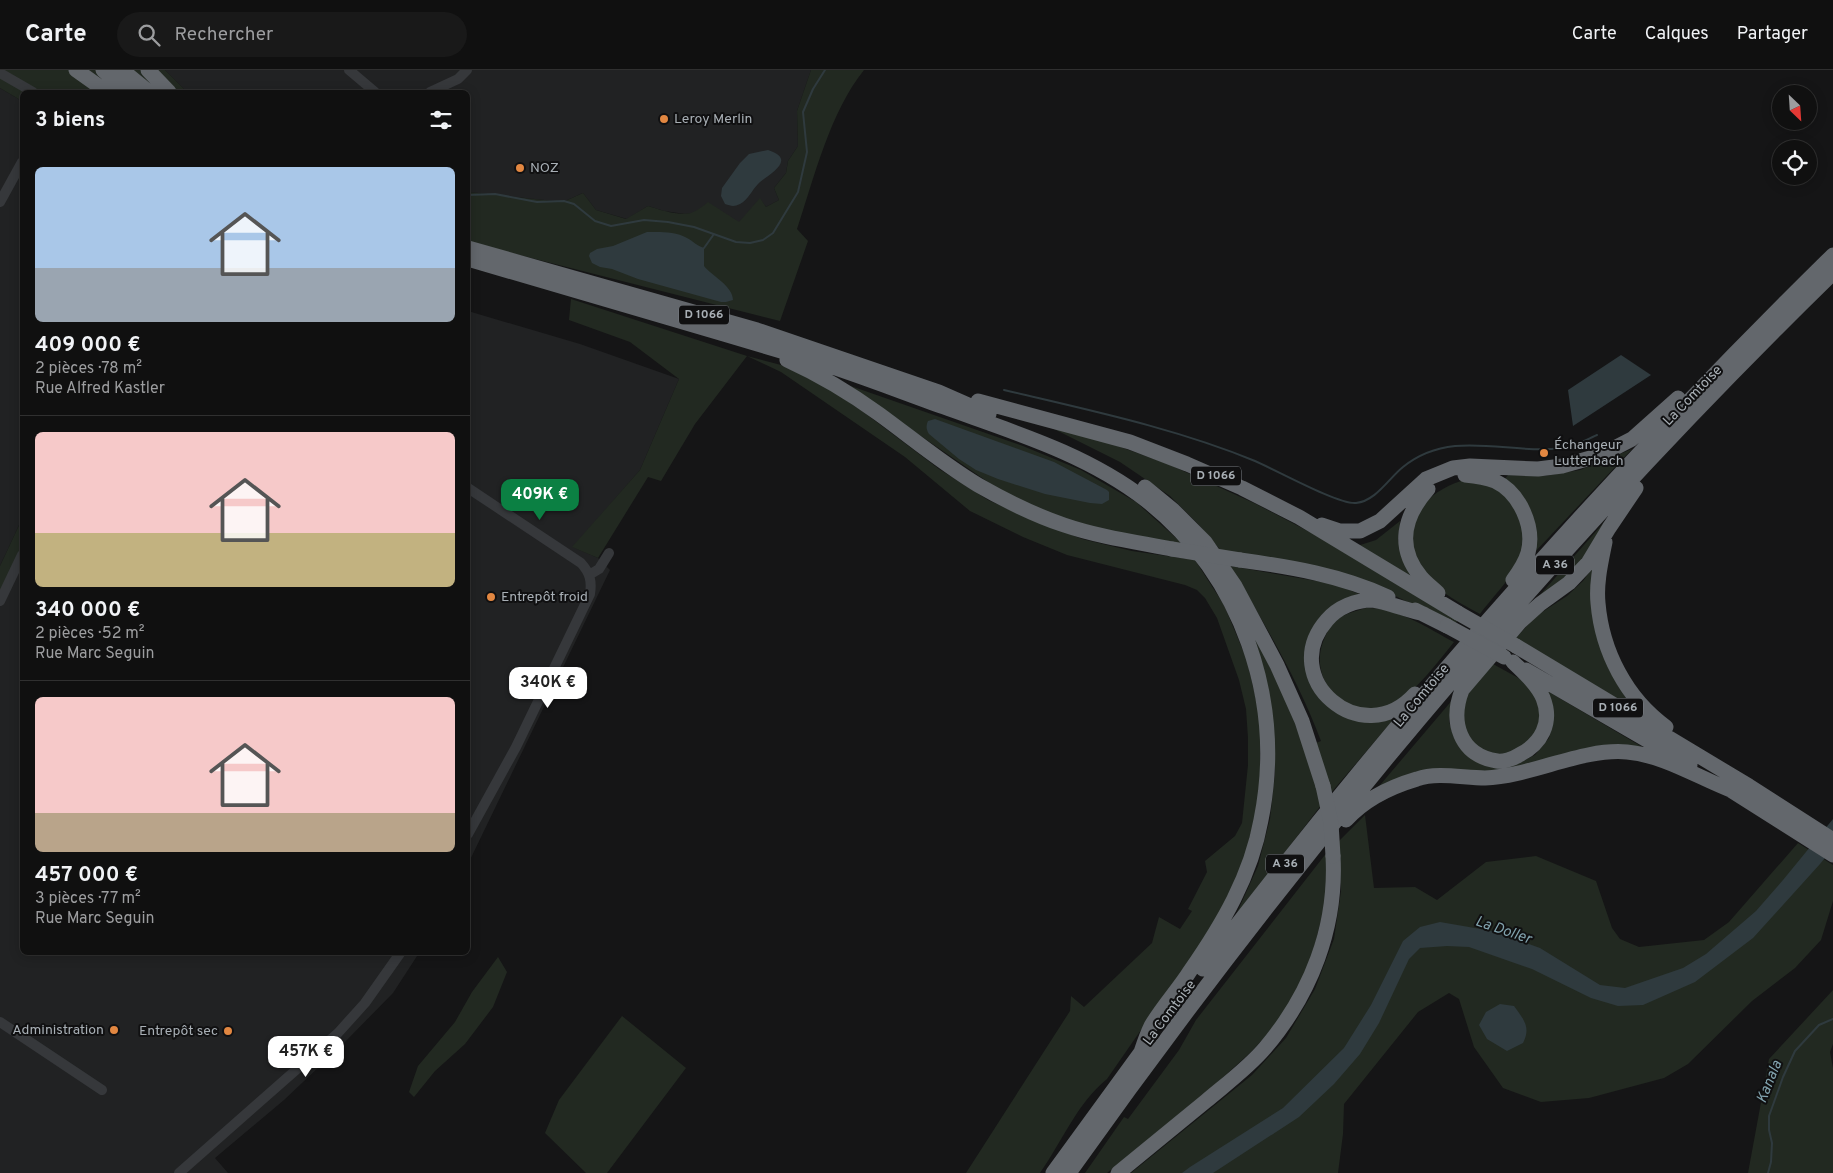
<!DOCTYPE html>
<html lang="fr">
<meta charset="utf-8">
<style>
body{margin:0;font-family:Overpass,sans-serif;background:#191919;color:#f1f3f6;height:100vh;display:flex;flex-direction:column;font-size:19px;white-space:nowrap}
*{box-sizing:border-box;margin:0}
p{font-size:16px;color:#9c9d9f}
.icon{flex:none;width:28px;height:28px;fill:none;stroke:currentColor;stroke-width:2;stroke-linecap:round;stroke-linejoin:round}
.map{position:relative;flex:1;overflow:hidden}
.details{position:absolute;left:20px;top:20px;width:450px;height:865px;display:flex;flex-direction:column;background:#101010;border-radius:8px;box-shadow:0 2px 12px #0003,0 0 0 1px #303030}
.details>*{flex:none}
.needle{width:32px;rotate:155deg}
.buttons{position:absolute;left:1772px;top:15px;display:grid;gap:10px}
.buttons a{display:grid;place-items:center;width:45px;height:45px;border-radius:50%;background:#101010;box-shadow:0 2px 12px #0003,0 0 0 1px #303030;font-size:25px}
.price{position:absolute;translate:-50% -42px;padding:0 11px;border-radius:10px;background:#fff;color:#222;font-size:16px;line-height:32px;filter:drop-shadow(0 1px 2px #0008)}
.price::after{content:'';position:absolute;left:50%;top:30px;width:15px;height:11px;margin-left:-8px;background:inherit;clip-path:polygon(0 0,100% 0,50% 100%)}
.price.current{background:#0b8043;color:#fff}
ul{padding:0;list-style:none}
li{display:grid;align-content:center;gap:10px;height:265px;padding:0 15px}
li+li{border-top:1px solid #303030}
li span{display:grid;place-items:center;height:155px;border-radius:8px;color:#555}
li>.icon{margin-inline-start:auto}
span .icon{width:90px;height:90px;fill:#fffc;stroke-width:1}
li b{font-size:21px}
h2{display:flex;justify-content:space-between;align-items:center;height:60px;padding:0 15px;font-size:21px}
header{display:flex;align-items:center;gap:30px;box-sizing:border-box;height:70px;padding:0 25px;background:#101010;border-bottom:1px solid #303030}
header strong{font-size:24px}
nav{display:flex;gap:28px;margin-inline-start:auto;font-size:18px}
.search{width:350px;height:45px;background:#191919;display:flex;align-items:center;gap:12px;box-sizing:border-box;padding:0 18px;border-radius:28px;color:#9c9d9f;font-size:19px}
.map>svg:first-child{display:block}
.built{fill:#212223}
.green{fill:#222921}
.water{fill:#2f3a3e}
.lines{fill:none;stroke-linecap:round;stroke-linejoin:round}
.stream{stroke:#2f3a3e;stroke-width:2}
.minor{stroke:#36383b;stroke-width:10}
.highway{stroke:#63676c;stroke-width:15}
.highway-bridge{stroke:#63676c;stroke-width:15}
.poi-dot{fill:#e28741;stroke:#101011;stroke-width:2}
.labels{text-anchor:middle;dominant-baseline:central;stroke-width:4;stroke-linejoin:round;paint-order:stroke}
.shield{fill:#101011;stroke:#7a7f84;stroke-width:1}
.shield-label{font-size:12px;font-weight:bold;fill:#a8afb5}
.poi-label{font-size:14px;fill:#a8afb5;stroke:#101011;text-anchor:start}
.street-label{font-size:14px;fill:#a8afb5;stroke:#101011}
.water-label{font-size:15px;font-style:italic;fill:#82a3ae;stroke:#101011}
</style>
<header>
<strong>Carte</strong>
<div class="search"><svg class="icon" aria-label="search" viewBox="0 0 24 24"><circle cx="10" cy="10" r="6"/><path d="M15 15l6 6"/></svg>Rechercher</div>
<nav><a>Carte</a><a>Calques</a><a>Partager</a></nav>
</header>
<div class="map">
<svg width="1833" height="1103" viewBox="0 0 1833 1103">
<rect width="100%" height="100%" fill="#151516"/>
<path class="built" d="M165 0H811L797 41 798 76 788 91 786 103 774 118 779 130 766 137 760 129 739 153 693 143 685 144 664 141 648 136 627 149 596 140 583 123 563 132 468 122V22H187Z
M0 18 22 31V449L0 496Z
M468 241 580 274 679 309 640 400 573 477 598 488 610 500 468 794Z
M22 477V882L419 883 393 923 340 977 284 1030 215 1088 228 1103H0V523Z"/>
<path class="green" d="M0 0H165L187 22H22V31L0 18Z
M811 0H864C830 42 814 108 797 159L808 171 780 251 468 172V122L563 132 583 123 596 140 626 149 648 136C661 140 678 146 691 143 697 141 703 136 708 132L739 152 760 128 766 137 779 130 774 118 786 103 788 91 798 76 797 41Z
M571 229 747 286 781 295 811 309 834 322 862 341 939 399 988 430 1017 443 1082 469 1132 481 1195 490 1224 535 1247 590 1260 647V727L1243 794 1220 846 1107 1009C1077 1033 1062 1072 1040 1103H966L1070 941 1071 926 1084 937 1152 873 1159 847 1180 859 1192 841 1188 839 1207 802 1205 791 1235 766 1242 753 1248 695V668L1246 639 1239 610 1217 548 1205 528 1197 520 1185 515 1067 485 1023 467 970 441 905 387 781 302 747 286 695 354 661 411 648 407 598 488 572 477 640 400 679 309 630 272 569 250Z
M845 314 1023 376 1081 400 1136 432 1185 476 1103 462 1055 447 1004 423Z
M1052 358 1112 374 1168 394 1256 434 1340 478 1458 550 1454 555 1369 513 1222 482 1198 454 1170 426 1120 392Z
M1632 379 1534 483 1504 410 1508 405 1545 406 1580 400Z
M1461 411C1467 411 1474 411 1480 412 1511 418 1531 454 1523 484 1519 500 1490 530 1480 544 1460 533 1442 524 1426 507 1419 498 1414 486 1413 475 1408 442 1431 421 1461 411Z
M22 449V477L0 523V496Z
M1606 450 1583 491 1525 542Z
M1400 451 1398 470 1420 515 1357 476 1376 470Z
M1596 493 1603 585 1617 614 1648 649 1514 570 1536 546 1567 526 1583 511Z
M1230 496 1334 514 1369 528 1310 568 1329 636 1399 643 1330 724 1316 673 1321 671C1298 609 1264 553 1230 496Z
M1240 537 1287 631 1307 685 1322 734 1235 847 1258 796 1270 749 1275 704 1274 660Z
M1366 538C1398 537 1427 558 1454 572 1436 594 1418 620 1393 634 1385 638 1376 639 1367 639 1332 636 1309 601 1325 567 1328 560 1331 554 1338 549 1346 543 1356 541 1366 538Z
M1493 594 1522 610 1536 623 1542 656 1523 680C1514 682 1502 686 1492 685 1470 683 1456 649 1464 630 1470 617 1483 605 1493 594Z
M1544 619 1644 678 1546 692 1375 721 1454 628 1449 651 1454 668 1517 694 1535 685 1549 668 1554 648 1550 632Z
M1365 745 1374 818 1415 817 1437 830 1486 792 1536 786 1596 811 1612 858 1620 869 1639 877 1704 870 1729 852 1798 773 1833 795V831L1821 870 1795 898 1752 931 1688 994 1664 1008 1589 1028 1541 1032 1503 1018 1474 977 1459 929 1449 923 1418 942 1344 1034 1343 1064 1338 1103H1131L1252 1005 1286 968 1315 919 1334 869 1341 821 1338 772Z
M1328 781V821L1309 899 1283 947 1252 981 1219 1011 1107 1103H1085L1124 1047 1128 1049 1179 980 1196 950Z
M498 887 507 902 493 937 465 974 435 1001 414 1027 409 1022 418 996 455 952 472 922Z
M1833 920V974L1830 982 1833 998V1103H1748L1769 989Z
M622 946 686 998 607 1103H586L545 1063 559 1030Z"/>
<path class="water" d="M768 80C799 90 767 105 758 114 752 120 748 130 740 134 734 137 731 136 725 134L721 126 722 118 740 93 749 84Z
M647 162C660 162 675 161 687 168 693 171 697 176 704 178V196C712 206 733 216 733 230L726 232H721L638 209 612 199 600 197 592 193 589 186 590 183 597 179 613 176Z
M1621 285 1651 305 1573 356 1568 320Z
M935 349 1054 392 1107 420 1109 422V430L1102 434 1090 433 1045 424 998 409 976 400 959 389 929 364C926 359 926 356 928 351Z
M1833 749V778L1820 794 1753 868 1695 912 1643 935 1618 936 1591 928 1532 899 1469 877 1447 876 1420 878 1409 889 1379 953 1360 984 1334 1014 1299 1047 1213 1103H1182L1190 1097 1283 1038 1344 978 1371 935 1403 871 1420 857 1440 852 1492 861 1540 878 1600 915 1625 918 1683 898 1706 884 1756 841 1783 810Z
M1500 934 1514 936C1524 950 1531 957 1523 973L1507 981 1487 969 1479 955 1486 942Z"/>
<g class="lines">
<path class="stream" d="M468 125 495 124 537 132 564 131 574 134 595 151 611 156 644 150 668 152 694 157 736 172 750 173 763 170 773 163 798 122 807 82 803 42 813 19 825 0
M704 178 714 164
M1004 320C1088 340 1175 358 1255 391 1276 400 1339 435 1356 433 1376 431 1389 408 1403 397 1419 384 1436 378 1455 376 1495 372 1538 386 1576 375 1583 372 1590 368 1597 365
M1768 1103 1771 1092 1772 1073 1769 1060V1046L1783 1007 1795 981 1819 955 1833 949"/>
<path class="minor" d="M349 0 375 22
M0 3 33 22
M430 22 458 9 467 0
M0 132 22 92
M468 418 581 493C590 503 592 511 590 524L516 677 468 764
M589 505 599 499 609 483
M0 531 22 485
M0 952 102 1020
M179 1103 338 963 365 933 401 882"/>
<path class="highway" d="M76 0 107 22
M103 0 128 22
M122 0 149 22
M148 0 169 22
M468 178 757 260 939 322 989 344
M468 189C577 222 688 253 798 286 847 300 896 320 944 337 1013 362 1087 384 1146 430 1242 506 1285 630 1261 750 1251 806 1222 855 1190 901 1178 920 1162 937 1151 956 1147 964 1144 973 1141 982
M787 290C820 305 850 323 879 344 912 368 943 394 978 415 1006 431 1034 445 1064 455 1099 467 1136 472 1172 479
M978 331 1130 372 1187 394 1242 418 1299 447 1458 543
M1465 405C1476 406 1485 407 1495 411 1520 423 1535 457 1528 483 1525 493 1519 502 1513 510
M1145 417 1173 440 1205 472 1235 516 1277 595 1302 651 1323 716
M1428 419C1404 446 1396 477 1421 507 1426 513 1433 518 1438 523
M1322 455 1340 461H1360L1380 451 1426 409 1453 398 1470 396 1538 399 1562 396 1601 385 1632 369 1678 328
M1605 472C1601 492 1596 513 1598 533 1602 581 1626 628 1666 657
M1240 490C1291 497 1340 505 1388 527
M1415 540 1447 556
M1516 576 1749 716 1833 770
M1513 592C1524 603 1537 614 1543 628 1553 653 1541 674 1519 685 1513 689 1503 692 1497 691 1459 685 1450 651 1462 620L1520 552 1540 534 1569 513 1588 493 1609 458 1636 418
M1526 600 1690 695
M1415 624C1362 683 1276 608 1327 550 1338 537 1356 530 1372 530 1383 531 1410 541 1424 544
M1724 716 1833 785
M1346 750C1365 729 1390 717 1417 709 1438 702 1463 708 1485 708 1532 706 1582 678 1627 682 1663 685 1699 708 1733 721
M1203 899C1396 646 1606 408 1833 185
M1053 1103 1147 974
M1069 1103C1297 782 1551 478 1833 203
M1118 1103C1147 1079 1177 1055 1206 1031 1226 1014 1248 998 1265 978 1311 924 1337 857 1333 786"/>
<path class="highway-bridge" d="M1172 479 1240 490
M1458 543 1516 576
M1447 556 1504 587
M1323 716 1331 753 1333 786"/>
</g>
<g class="poi-dot">
<circle cx="664" cy="49" r="5"/>
<circle cx="520" cy="98" r="5"/>
<circle cx="1544" cy="383" r="5"/>
<circle cx="491" cy="527" r="5"/>
<circle cx="114" cy="960" r="5"/>
<circle cx="228" cy="961" r="5"/>
</g>
<g class="labels">
<g class="shield">
<rect x="679" y="235.5" width="50" height="19" rx="4"/>
<rect x="1191" y="396.5" width="50" height="19" rx="4"/>
<rect x="1536" y="485.5" width="38" height="19" rx="4"/>
<rect x="1593" y="628.5" width="50" height="19" rx="4"/>
<rect x="1266" y="784.5" width="38" height="19" rx="4"/>
</g>
<g class="shield-label">
<text x="704" y="245">D 1066</text>
<text x="1216" y="406">D 1066</text>
<text x="1555" y="495">A 36</text>
<text x="1618" y="638">D 1066</text>
<text x="1285" y="794">A 36</text>
</g>
<g class="poi-label">
<text x="674" y="49">Leroy Merlin</text>
<text x="530" y="98">NOZ</text>
<text x="1554" y="375">Échangeur<tspan x="1554" dy="16">Lutterbach</tspan></text>
<text x="501" y="527">Entrepôt froid</text>
<text x="104" y="960" text-anchor="end">Administration</text>
<text x="218" y="961" text-anchor="end">Entrepôt sec</text>
</g>
<g class="street-label">
<text transform="translate(1693 326) rotate(-46)">La Comtoise</text>
<text transform="translate(1422 626) rotate(-50)">La Comtoise</text>
<text transform="translate(1170 943) rotate(-53)">La Comtoise</text>
</g>
<g class="water-label">
<text transform="translate(1503 861) rotate(19)">La Doller</text>
<text transform="translate(1770 1012) rotate(-68)">Kanala</text>
</g>
</g>
</svg>
<div class="buttons">
<a><svg class="needle" viewBox="-14 -14 28 28"><path d="M0-13l5 13h-10z" fill="#e53935"/><path d="M0 13l5-13h-10z" fill="#9c9d9f"/></svg></a>
<a><svg class="icon" aria-label="locate" viewBox="0 0 24 24"><circle cx="12" cy="12" r="6"/><path d="M12 2v4M12 18v4M2 12h4M18 12h4"/></svg></a>
</div>
<b class="price current" style="left:540px;top:451px">409K €</b>
<b class="price" style="left:548px;top:639px">340K €</b>
<b class="price" style="left:306px;top:1008px">457K €</b>
<section class="details">
<h2>3 biens<svg class="icon" aria-label="filters" viewBox="0 0 24 24"><path d="M4 7h16M4 17h16"/><circle cx="9" cy="7" r="2"/><circle cx="15" cy="17" r="2"/></svg></h2>
<ul>
<li><span style="background:linear-gradient(#a9c7e8 65%,#9aa5b1 0)"><svg class="icon" aria-label="home" viewBox="0 0 24 24"><path d="M3 11l9-7 9 7M6 9v11h12V9"/></svg></span><div><b>409 000 €</b><p>2 pièces · 78 m²</p><p>Rue Alfred Kastler</p></div></li>
<li><span style="background:linear-gradient(#f6c9c9 65%,#c2b280 0)"><svg class="icon" aria-label="home" viewBox="0 0 24 24"><path d="M3 11l9-7 9 7M6 9v11h12V9"/></svg></span><div><b>340 000 €</b><p>2 pièces · 52 m²</p><p>Rue Marc Seguin</p></div></li>
<li><span style="background:linear-gradient(#f6c9c9 75%,#b9a48a 0)"><svg class="icon" aria-label="home" viewBox="0 0 24 24"><path d="M3 11l9-7 9 7M6 9v11h12V9"/></svg></span><div><b>457 000 €</b><p>3 pièces · 77 m²</p><p>Rue Marc Seguin</p></div></li>
</ul>
</section>
</div>
